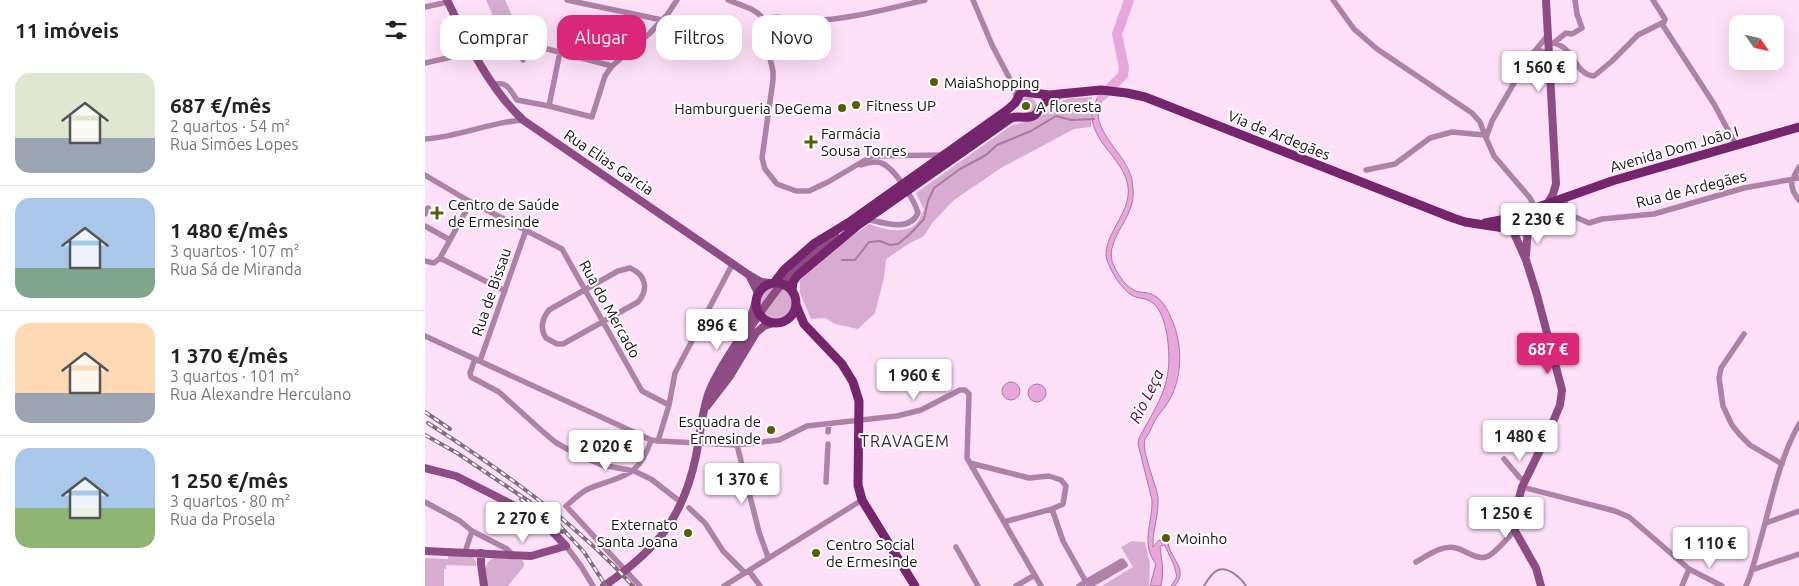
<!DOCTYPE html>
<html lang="pt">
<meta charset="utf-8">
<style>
body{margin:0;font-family:Ubuntu,sans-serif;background:#f6f6f6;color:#222;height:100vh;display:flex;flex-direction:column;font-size:19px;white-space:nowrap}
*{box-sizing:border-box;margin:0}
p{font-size:16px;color:#767676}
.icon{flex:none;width:28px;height:28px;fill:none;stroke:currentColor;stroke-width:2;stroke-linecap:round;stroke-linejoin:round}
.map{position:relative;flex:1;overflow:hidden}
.sheet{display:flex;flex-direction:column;background:#fff;width:425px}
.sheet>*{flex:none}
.hud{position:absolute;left:15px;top:15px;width:475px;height:45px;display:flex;gap:10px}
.needle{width:32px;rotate:124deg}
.controls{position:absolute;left:1304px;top:15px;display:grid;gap:10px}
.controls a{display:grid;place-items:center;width:55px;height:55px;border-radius:10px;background:#fff;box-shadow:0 5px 20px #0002;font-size:25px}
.price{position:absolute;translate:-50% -42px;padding:0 11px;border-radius:5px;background:#fff;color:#222;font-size:16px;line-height:32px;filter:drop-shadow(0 1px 2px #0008)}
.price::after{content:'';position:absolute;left:50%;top:30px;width:15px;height:11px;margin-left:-8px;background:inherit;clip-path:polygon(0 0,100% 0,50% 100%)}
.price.active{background:#db2777;color:#fff}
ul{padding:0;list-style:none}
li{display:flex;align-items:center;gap:15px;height:125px;padding:0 15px}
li+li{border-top:1px solid #e0e0e0}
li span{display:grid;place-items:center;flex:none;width:140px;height:100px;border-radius:15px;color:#555}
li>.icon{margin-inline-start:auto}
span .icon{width:60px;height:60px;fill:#fffc;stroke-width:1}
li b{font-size:21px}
h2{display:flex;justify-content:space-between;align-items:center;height:60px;padding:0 15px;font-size:21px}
.tag{padding:0 18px;border-radius:15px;background:#fff;box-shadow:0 5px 20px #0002;font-size:18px;line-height:45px}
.tag.active{background:#db2777;color:#fff}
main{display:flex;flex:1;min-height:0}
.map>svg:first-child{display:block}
.green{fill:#d8acd0}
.water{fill:#e8a6dd;stroke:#aa78a1}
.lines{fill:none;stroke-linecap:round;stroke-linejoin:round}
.stream{stroke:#aa78a1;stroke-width:2}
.river{stroke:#e8a6dd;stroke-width:10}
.street{stroke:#ae81a6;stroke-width:5.5}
.secondary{stroke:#8d4d84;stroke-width:8}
.primary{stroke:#74256b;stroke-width:9}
.rail-casing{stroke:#816e7e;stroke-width:4}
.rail{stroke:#fff;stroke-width:2;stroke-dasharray:5.5;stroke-linecap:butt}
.poi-dot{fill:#536000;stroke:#fff;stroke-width:2}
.labels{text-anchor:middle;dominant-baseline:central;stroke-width:4;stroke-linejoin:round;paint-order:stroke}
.poi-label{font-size:15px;fill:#180e16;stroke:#fff;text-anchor:start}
.street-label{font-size:15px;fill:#180e16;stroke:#fff}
.water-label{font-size:16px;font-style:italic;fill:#52024b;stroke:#fff}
.neighbourhood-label{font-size:16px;letter-spacing:1px;fill:#3d273a;stroke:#fff}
</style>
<main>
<section class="sheet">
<h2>11 imóveis<svg class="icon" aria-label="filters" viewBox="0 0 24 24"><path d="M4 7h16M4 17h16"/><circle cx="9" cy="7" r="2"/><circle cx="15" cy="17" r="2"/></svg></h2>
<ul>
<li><span style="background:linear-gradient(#dfe7d0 65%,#9aa5b1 0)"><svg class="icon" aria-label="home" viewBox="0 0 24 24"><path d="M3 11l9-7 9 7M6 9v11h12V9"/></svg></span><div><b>687 €/mês</b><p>2 quartos · 54 m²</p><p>Rua Simões Lopes</p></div></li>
<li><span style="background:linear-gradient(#a9c7e8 70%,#7fa58c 0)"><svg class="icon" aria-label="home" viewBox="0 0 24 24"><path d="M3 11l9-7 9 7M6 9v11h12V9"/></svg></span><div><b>1 480 €/mês</b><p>3 quartos · 107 m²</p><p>Rua Sá de Miranda</p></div></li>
<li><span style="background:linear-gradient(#ffd9b3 70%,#9aa5b1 0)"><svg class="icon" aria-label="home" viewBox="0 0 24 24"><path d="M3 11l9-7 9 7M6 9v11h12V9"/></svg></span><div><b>1 370 €/mês</b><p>3 quartos · 101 m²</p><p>Rua Alexandre Herculano</p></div></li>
<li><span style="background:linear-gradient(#a9c7e8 60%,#8fb573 0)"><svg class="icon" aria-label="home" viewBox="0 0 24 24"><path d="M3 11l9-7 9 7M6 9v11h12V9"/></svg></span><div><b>1 250 €/mês</b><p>3 quartos · 80 m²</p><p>Rua da Prosela</p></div></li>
</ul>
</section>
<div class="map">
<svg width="1374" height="586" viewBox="0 0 1374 586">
<rect width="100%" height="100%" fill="#fee0f8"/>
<path class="green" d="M61 0H80L89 20 73 27Z
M595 105a8 8 0 1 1 16 0a8 8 0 1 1-16 0Z
M667 97 666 127 649 129 576 168 529 200 508 222 499 236 485 243 461 259 459 278 450 313 433 329 410 324 400 318 386 319 375 293V280L407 250 444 224C457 229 479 235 491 224 494 221 496 214 499 210L491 193 587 125 609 120 619 114 628 105 645 98Z
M335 303a16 16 0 1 1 32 0a16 16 0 1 1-32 0Z
M707 541 720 542 725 564 724 586H677L708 567 696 547Z
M23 555 47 557 51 562V566L21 565V569H19V586H0V558L23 559Z
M70 557 97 560 99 563V566L83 586H62C59 576 58 562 70 557Z"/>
<path class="water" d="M676 90 685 91C651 123 701 149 707 180 708 186 709 196 707 203 703 223 678 245 689 266 693 275 702 288 711 291 716 293 722 292 726 294 737 298 743 310 747 320 758 345 758 380 742 404 738 410 732 416 729 422 727 426 726 430 724 433 723 435 721 437 720 439 716 451 731 483 733 498 734 515 727 531 728 547L734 540 743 542C745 560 764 567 750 586H746L752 577 749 565 740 546 737 545 735 547C737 562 739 571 736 586H725L731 564C715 544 728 522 727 500L713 444 714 438C736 398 749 382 742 335 740 324 737 312 729 304 723 298 715 299 708 296 696 289 686 272 682 260 676 240 701 217 703 196 707 165 671 148 667 119 666 108 672 99 676 90Z
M577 391a9 9 0 1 1 18 0a9 9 0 1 1-18 0Z
M603 393a9 9 0 1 1 18 0a9 9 0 1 1-18 0Z"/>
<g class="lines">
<path class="stream" d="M417 260H430L444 242 455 241 465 245 473 244 485 234 499 219 503 201 509 188 535 169 561 155 572 145 606 131 631 116 646 120 669 119
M779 586C782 581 787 572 793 570 803 566 816 578 821 586"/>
<path class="river" d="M677 96 698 75 699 68 692 34 704 0"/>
<path class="street" d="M142 0 237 20
M303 0C317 6 330 8 340 20
M500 0C462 9 422 20 382 21 369 22 352 13 340 20L338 23V30L348 71V80L337 158 340 169 352 184 371 191H384L403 182 447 156 518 155
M548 0 567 45 587 83 592 98
M908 0 929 29 952 49 1047 113 1055 122 1061 138
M0 7 23 2
M1237 24 1289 104 1311 145
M1130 42 1141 33 1147 34 1157 28 1152 14 1150 0
M1124 43C1149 42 1148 75 1169 76L1187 61 1213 35 1239 22 1240 19 1228 0
M1109 52 1123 35
M98 60 93 45 106 48 111 46 187 66
M0 63 48 52
M68 85C82 80 85 90 92 100L124 106 167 117 180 76 187 66 224 34 242 15 252 0
M124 106 135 52
M0 139C34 137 65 122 98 120
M436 165C442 163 451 161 456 163 469 167 490 201 493 213 484 233 457 222 441 219
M1374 167C1366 181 1363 186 1374 200
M941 170 970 164 1005 138 1027 132 1059 135
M0 175 42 200 137 249 217 391 244 405
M1139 199 1145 215
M1127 207 1164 223 1177 219 1229 214 1319 188 1374 178
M1110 208 1105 198 1069 156 1061 138 1067 121 1106 54 1112 50 1119 52 1124 57
M0 214 3 208
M0 226 25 240
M15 258 80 291
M0 261 9 263 15 258 46 202
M205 268C221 275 224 289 213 302L138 344H132L121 338C115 329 117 319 124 310L193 271Z
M1319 334 1296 368 1294 378 1298 406 1307 425 1315 435 1325 445 1357 464
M0 336 226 440 233 441 312 445 354 440 382 426 472 416 496 410 535 390H540L544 394 542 458 579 522 627 509
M50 359 45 373 46 377 74 392 116 430 130 442 151 454 177 465 209 471 226 479 253 500
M55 361 101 230
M403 432 404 424
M233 441 244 405 250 373 308 263
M312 445 334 532 343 557
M1079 459 1095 478 1100 480
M545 463 604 478 624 476 636 480 641 486 638 504 627 509 638 541 661 582
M401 482 403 444
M1097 487 1190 511 1204 517 1264 569 1297 586
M0 502 35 521 47 531 40 552
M264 508 280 523 298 551 320 573
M579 522 616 586
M1341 523 1374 511
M47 531 82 549 88 555
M141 546 156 566 168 586
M531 547 553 586
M991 562C1002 556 1017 544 1031 548 1040 550 1051 560 1061 557 1072 553 1081 538 1090 531
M1327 570 1374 554
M324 571 335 586
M215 586 141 506C148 500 155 493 163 489 196 475 213 480 226 440
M299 586 437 500
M591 586 610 575
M654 586 697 561 700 565 664 586
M1257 586 1264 569
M1321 586C1327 573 1330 559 1334 545 1346 505 1353 461 1374 424"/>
<path class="secondary" d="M22 0C43 43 63 87 98 120L324 275 336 282 345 283
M1121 0 1131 184 1128 194 1123 203
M1088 231 1101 260 1112 295 1137 390 1135 405 1123 434 1097 487 1091 509 1090 531 1111 568 1116 586
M1101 255 1103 228
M324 275 333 293
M292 386C312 349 334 310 361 279 376 262 393 248 410 234
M282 406 305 376 331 333 339 326 348 323
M0 468 31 476 102 512 125 529 141 546 106 556 0 551
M56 553V564L59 586
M179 586C231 550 258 519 271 456 275 435 277 411 284 392 296 360 324 333 331 300"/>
<path class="primary" d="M1094 216 1102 211 1187 181 1374 127
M1060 223 1097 216 1104 221 1103 228 1098 231H1088L1084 223 1087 218
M1104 225 1113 213 1125 208
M349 283 359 270 390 243 426 221 581 111 590 103 595 94 599 92 624 95 676 90 702 93 720 97 1028 218 1040 222 1086 229
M331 303a20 20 0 1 1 40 0a20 20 0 1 1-40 0Z
M367 290 368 282 372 276 433 225 586 118C594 115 603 120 610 115 614 112 614 108 617 105 620 101 626 99 631 97
M371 305 379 324 417 364 428 382 434 401 433 485 437 500 490 586"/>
<g class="rail-casing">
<path id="rail" d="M0 412 25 429
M3 423C76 470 149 521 208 586
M0 435 32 453 105 502
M96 499 137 532
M134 525 159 552 181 586"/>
</g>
<use href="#rail" class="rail"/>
</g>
<g class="poi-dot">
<circle cx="509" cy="82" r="5"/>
<circle cx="431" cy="105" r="5"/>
<circle cx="601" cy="106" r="5"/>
<circle cx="417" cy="108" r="5"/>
<path d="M383.5 134.5h5v5h5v5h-5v5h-5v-5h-5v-5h5z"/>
<path d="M9.5 205.5h5v5h5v5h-5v5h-5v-5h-5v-5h5z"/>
<circle cx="346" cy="430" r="5"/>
<circle cx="263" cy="533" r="5"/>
<circle cx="741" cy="538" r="5"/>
<circle cx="391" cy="553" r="5"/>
</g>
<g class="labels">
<g class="poi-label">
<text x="519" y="82">MaiaShopping</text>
<text x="441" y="105">Fitness UP</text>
<text x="611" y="106">A floresta</text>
<text x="407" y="108" text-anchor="end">Hamburgueria DeGema</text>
<text x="396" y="133">Farmácia<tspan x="396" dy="17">Sousa Torres</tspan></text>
<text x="23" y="204">Centro de Saúde<tspan x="23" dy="17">de Ermesinde</tspan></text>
<text x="336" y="421" text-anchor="end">Esquadra de<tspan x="336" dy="17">Ermesinde</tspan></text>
<text x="253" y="524" text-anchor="end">Externato<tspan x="253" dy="17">Santa Joana</tspan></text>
<text x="751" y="538">Moinho</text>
<text x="401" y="544">Centro Social<tspan x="401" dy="17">de Ermesinde</tspan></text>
</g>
<g class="street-label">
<text transform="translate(854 135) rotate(22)">Via de Ardegães</text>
<text transform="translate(1249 149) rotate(-16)">Avenida Dom João I</text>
<text transform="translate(184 162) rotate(34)">Rua Elias Garcia</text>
<text transform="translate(1266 189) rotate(-14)">Rua de Ardegães</text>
<text transform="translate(66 292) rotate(-71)">Rua de Bissau</text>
<text transform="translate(185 309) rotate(61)">Rua do Mercado</text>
</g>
<g class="water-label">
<text transform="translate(721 396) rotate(-64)">Rio Leça</text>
</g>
<g class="neighbourhood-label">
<text x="480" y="441">TRAVAGEM</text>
</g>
</g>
</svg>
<div class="controls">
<a><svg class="needle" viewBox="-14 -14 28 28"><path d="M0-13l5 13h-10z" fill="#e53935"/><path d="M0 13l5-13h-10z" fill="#767676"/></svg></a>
</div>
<b class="price" style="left:1114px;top:93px">1 560 €</b>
<b class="price" style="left:1113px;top:245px">2 230 €</b>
<b class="price" style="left:292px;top:351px">896 €</b>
<b class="price active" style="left:1123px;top:375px">687 €</b>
<b class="price" style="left:489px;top:401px">1 960 €</b>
<b class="price" style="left:1095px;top:462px">1 480 €</b>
<b class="price" style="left:181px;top:472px">2 020 €</b>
<b class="price" style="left:317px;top:505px">1 370 €</b>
<b class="price" style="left:1081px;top:539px">1 250 €</b>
<b class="price" style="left:98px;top:544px">2 270 €</b>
<b class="price" style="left:1285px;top:569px">1 110 €</b>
<div class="hud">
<a class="tag">Comprar</a>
<a class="tag active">Alugar</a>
<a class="tag">Filtros</a>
<a class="tag">Novo</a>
</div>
</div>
</main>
